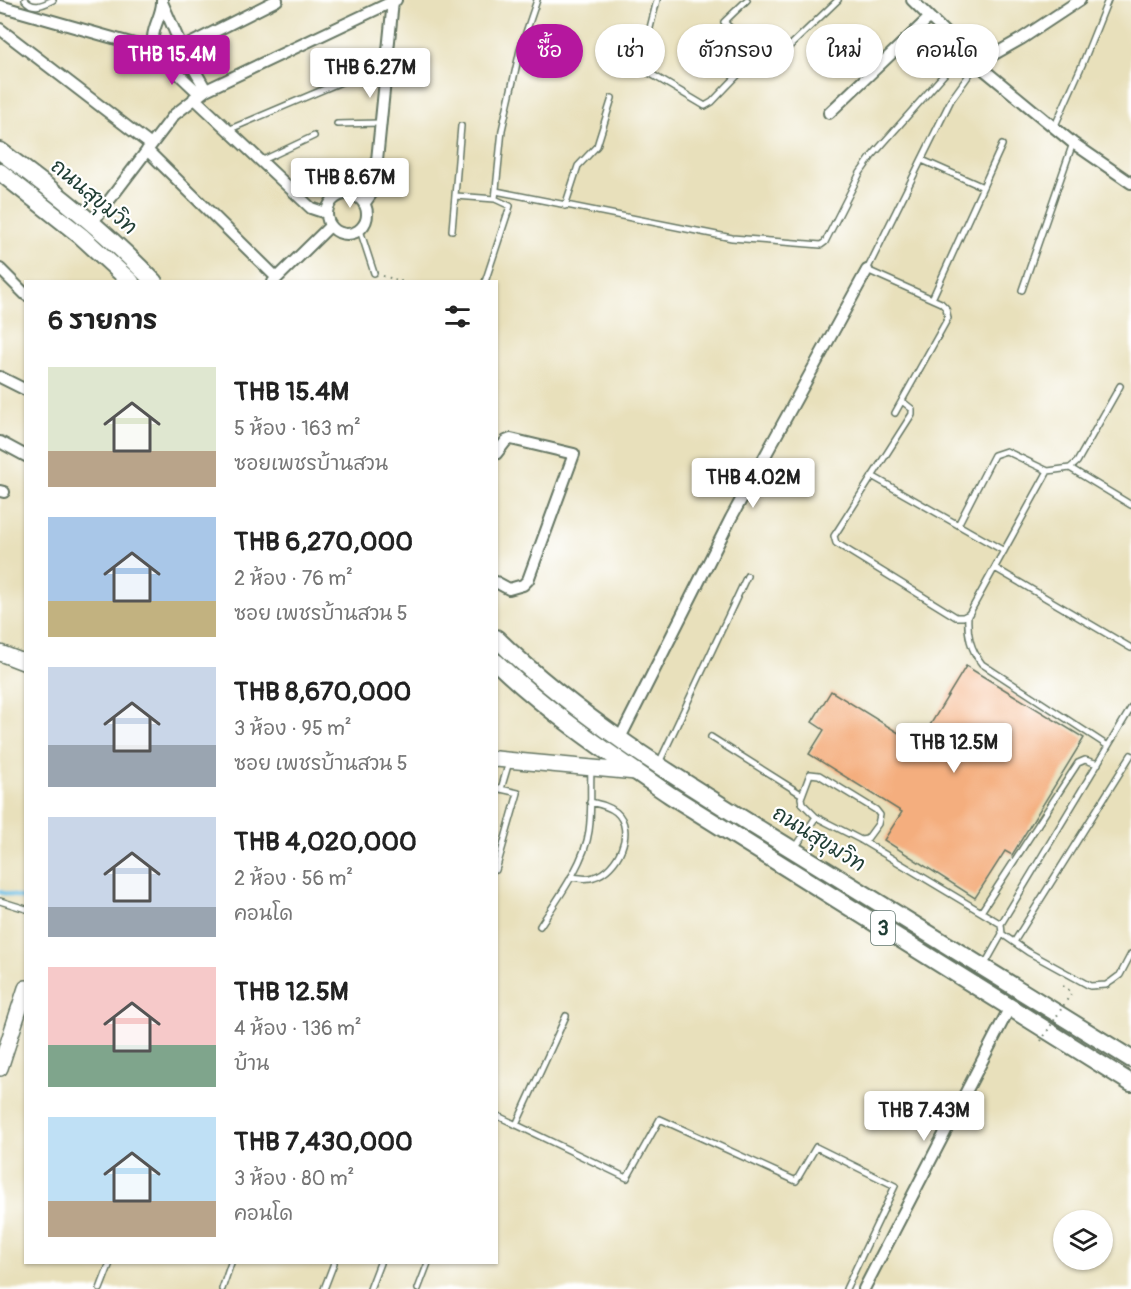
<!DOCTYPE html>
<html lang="th">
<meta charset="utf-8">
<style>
body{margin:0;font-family:Pangolin,"Playpen Sans Thai",sans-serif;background:#f6f6f6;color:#222;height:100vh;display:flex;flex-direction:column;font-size:22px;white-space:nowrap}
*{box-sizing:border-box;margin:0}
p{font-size:20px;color:#767676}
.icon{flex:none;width:33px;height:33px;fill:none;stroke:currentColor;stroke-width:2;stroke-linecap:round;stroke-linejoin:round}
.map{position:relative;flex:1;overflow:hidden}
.details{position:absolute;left:24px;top:280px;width:474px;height:984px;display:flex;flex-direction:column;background:#fff;border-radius:0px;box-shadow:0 2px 4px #0004}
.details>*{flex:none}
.guide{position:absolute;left:516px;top:24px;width:525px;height:54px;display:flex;gap:12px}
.buttons{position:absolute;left:1053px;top:1210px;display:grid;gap:12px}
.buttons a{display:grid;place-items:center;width:60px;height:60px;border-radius:50%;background:#fff;box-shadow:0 2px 4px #0004;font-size:30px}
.price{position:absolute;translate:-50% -51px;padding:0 14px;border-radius:6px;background:#fff;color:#222;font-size:20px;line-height:39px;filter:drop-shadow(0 2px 3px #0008)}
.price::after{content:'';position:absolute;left:50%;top:36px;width:18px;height:14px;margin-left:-9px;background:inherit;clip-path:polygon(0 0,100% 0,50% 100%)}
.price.active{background:#b5179e;color:#fff}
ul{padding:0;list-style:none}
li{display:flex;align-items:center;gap:18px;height:150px;padding:0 24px}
li span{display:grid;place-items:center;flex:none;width:168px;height:120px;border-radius:0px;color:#555}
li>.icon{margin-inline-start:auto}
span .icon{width:72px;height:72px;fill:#fffc;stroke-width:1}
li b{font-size:26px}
h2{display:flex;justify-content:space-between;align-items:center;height:72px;padding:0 24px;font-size:26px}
.chip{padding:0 21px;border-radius:27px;background:#fff;box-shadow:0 2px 4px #0004;font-size:21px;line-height:54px}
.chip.active{background:#b5179e;color:#fff}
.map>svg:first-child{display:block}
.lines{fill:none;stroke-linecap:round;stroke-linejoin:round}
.stream{stroke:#6dc1e9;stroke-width:4}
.building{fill:#f4ae7e}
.lane-casing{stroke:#657663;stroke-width:8}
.street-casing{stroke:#657663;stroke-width:14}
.secondary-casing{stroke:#657663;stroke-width:18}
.primary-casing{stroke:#657663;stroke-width:20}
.path{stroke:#657663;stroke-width:2;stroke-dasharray:1.5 4.5;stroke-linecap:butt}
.lane{stroke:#fff;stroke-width:5}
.street{stroke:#fff;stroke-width:10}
.secondary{stroke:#fff;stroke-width:15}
.primary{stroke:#fff;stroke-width:16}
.path-bridge{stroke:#657663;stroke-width:2;stroke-dasharray:1.5 4.5;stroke-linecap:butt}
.labels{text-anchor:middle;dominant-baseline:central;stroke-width:4.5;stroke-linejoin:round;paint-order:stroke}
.shield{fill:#fff;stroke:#627771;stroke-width:1.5}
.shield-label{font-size:20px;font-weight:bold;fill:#1f3d34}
.street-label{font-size:21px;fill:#1f3d34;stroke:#fff}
</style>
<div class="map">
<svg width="1131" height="1289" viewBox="0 0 1131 1289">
<rect width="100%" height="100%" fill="#fff"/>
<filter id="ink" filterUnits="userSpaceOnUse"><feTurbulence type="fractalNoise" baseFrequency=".0167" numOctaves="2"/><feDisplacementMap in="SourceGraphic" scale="12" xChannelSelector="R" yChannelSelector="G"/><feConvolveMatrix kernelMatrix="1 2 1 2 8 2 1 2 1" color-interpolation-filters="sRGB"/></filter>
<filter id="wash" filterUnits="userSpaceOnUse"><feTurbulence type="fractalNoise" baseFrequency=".008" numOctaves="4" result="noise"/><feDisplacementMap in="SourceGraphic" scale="24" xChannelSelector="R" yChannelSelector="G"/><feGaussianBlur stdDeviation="1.35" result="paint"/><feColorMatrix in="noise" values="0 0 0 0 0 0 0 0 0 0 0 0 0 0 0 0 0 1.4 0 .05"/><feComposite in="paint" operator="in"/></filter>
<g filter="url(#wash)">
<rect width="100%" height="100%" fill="#e8e0bb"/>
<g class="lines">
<path class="stream" d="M0 892 26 899"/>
</g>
<g id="blocks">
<path class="building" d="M966 666 1084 738 1012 855 1005 851 975 898 884 840 902 812 809 754 824 730 812 722 831 691 918 745Z"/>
</g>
</g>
<g filter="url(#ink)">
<use href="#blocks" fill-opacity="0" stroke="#657663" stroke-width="1.5"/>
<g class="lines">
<g class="lane-casing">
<path id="lane" d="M25 0C33 10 43 5 53 0
M657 0 641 64 646 71 705 106 712 102 758 54
M747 0 724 22 770 65 838 0
M337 124 380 123
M1054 128 1082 65 1108 0
M228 130 386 63
M922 160 983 187
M261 161 314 136
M496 191 732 238 821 245 825 242 860 173 872 156 963 53
M456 196 495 199 510 206 485 282
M495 199 502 130 520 50 537 0
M565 206 578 166 597 146 612 98
M360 230 374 273
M452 230 461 126
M1022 290 1073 143
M932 299 1002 145
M902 401 912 409V414L838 530 834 536 836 543 956 617H963L969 614 1048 471 1070 468 1077 462 1120 386
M895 413 948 318 946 308 941 303 867 270 951 100 977 64
M1070 468 1131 505
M872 476 1004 551
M958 525 994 455 1006 451 1048 471
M995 568 1131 648
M968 615C967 634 970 649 982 664L1108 746
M711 737 801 794
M659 763 747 576
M496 788 518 793 496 870
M501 789 509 762
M861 840 867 839 878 824 880 815 876 810 819 775 810 774 801 798 802 803 816 817 861 840 1001 924
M795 848 816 817
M571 877C579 878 587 880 594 877 617 871 637 830 616 812 609 806 599 804 590 802
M0 901 26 909
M981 912 1078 763 1085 760 1098 764
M540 926C557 900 585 862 589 831 592 811 590 790 591 770
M1002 934 1028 952 1090 986 1106 985 1112 981 1120 975 1131 954
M1014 942 1131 755
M984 966 1002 934 1001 924 1131 708
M496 1118 498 1116 627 1178 660 1119 796 1181 816 1147 895 1186 846 1289
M516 1125 566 1016
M100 1289 110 1263
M222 1289 231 1263
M324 1289 334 1263
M370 1289 380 1263
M418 1289 428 1263"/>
</g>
<g class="street-casing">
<path id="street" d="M162 0C163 13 154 24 153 37 151 50 189 84 200 94
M912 0 977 64 1073 143 1131 183
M162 2 182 48 206 90
M0 6 159 51
M0 29 151 145
M165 58 182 48 277 0
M977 64 1021 39 1080 0
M194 98 311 208 326 213
M829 113 929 18
M147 150 277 278
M327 214a20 20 0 1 1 40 0a20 20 0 1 1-40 0Z
M364 204 374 190 393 1
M92 223 174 115 206 90 396 0
M0 269 26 295
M273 282 330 226
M0 377 26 390
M0 442 26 456
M496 454 506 441 511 439 574 454 528 580 523 585 509 589 496 582
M0 491 4 492
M620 738 731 518 867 270
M864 1289 1010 1007"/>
</g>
<g class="secondary-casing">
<path id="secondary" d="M0 653 26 663
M496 759 636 772
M0 1068 26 988"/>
</g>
<g class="primary-casing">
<path id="primary" d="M0 151C54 191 108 233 154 282
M0 172 81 236 131 282
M496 638C584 724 691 787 795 851 907 920 1019 989 1131 1059
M496 662C549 713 610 754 670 795L1131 1083"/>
</g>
<path class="path" d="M383 276 404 282
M1063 986 1072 992"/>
<use href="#lane" class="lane"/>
<use href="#street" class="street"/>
<use href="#secondary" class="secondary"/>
<use href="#primary" class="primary"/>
<path class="path-bridge" d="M1041 1041 1072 992"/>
</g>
</g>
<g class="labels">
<rect class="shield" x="871" y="911" width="24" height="34" rx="4.5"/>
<g class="shield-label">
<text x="883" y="928">3</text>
</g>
<g class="street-label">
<text transform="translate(94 197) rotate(40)">ถนนสุขุมวิท</text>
<text transform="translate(819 839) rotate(32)">ถนนสุขุมวิท</text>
</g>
</g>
</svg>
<div class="buttons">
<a><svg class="icon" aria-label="layers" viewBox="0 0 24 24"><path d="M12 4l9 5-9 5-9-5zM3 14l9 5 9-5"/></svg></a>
</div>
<b class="price active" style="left:172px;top:86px">THB 15.4M</b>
<b class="price" style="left:370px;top:99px">THB 6.27M</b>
<b class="price" style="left:350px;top:209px">THB 8.67M</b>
<b class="price" style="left:753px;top:509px">THB 4.02M</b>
<b class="price" style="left:954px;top:774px">THB 12.5M</b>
<b class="price" style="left:924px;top:1142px">THB 7.43M</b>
<div class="guide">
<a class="chip active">ซื้อ</a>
<a class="chip">เช่า</a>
<a class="chip">ตัวกรอง</a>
<a class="chip">ใหม่</a>
<a class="chip">คอนโด</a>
</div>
<section class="details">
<h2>6 รายการ<svg class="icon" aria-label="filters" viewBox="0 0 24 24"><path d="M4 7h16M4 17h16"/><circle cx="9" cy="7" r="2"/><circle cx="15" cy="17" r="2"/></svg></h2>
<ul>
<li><span style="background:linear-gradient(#dfe7d0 70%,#b9a48a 0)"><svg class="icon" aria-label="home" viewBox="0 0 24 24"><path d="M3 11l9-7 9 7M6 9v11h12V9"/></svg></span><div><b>THB 15.4M</b><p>5 ห้อง · 163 m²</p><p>ซอยเพชรบ้านสวน</p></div></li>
<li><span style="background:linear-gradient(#a9c7e8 70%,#c2b280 0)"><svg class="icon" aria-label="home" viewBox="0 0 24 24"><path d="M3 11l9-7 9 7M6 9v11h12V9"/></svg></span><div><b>THB 6,270,000</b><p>2 ห้อง · 76 m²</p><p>ซอย เพชรบ้านสวน 5</p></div></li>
<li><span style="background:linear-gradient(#c9d6e8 65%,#9aa5b1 0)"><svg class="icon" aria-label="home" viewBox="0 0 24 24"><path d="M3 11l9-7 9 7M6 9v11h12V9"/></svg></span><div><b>THB 8,670,000</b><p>3 ห้อง · 95 m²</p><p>ซอย เพชรบ้านสวน 5</p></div></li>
<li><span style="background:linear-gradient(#c9d6e8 75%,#9aa5b1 0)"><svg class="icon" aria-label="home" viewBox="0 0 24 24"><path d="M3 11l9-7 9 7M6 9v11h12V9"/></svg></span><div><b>THB 4,020,000</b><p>2 ห้อง · 56 m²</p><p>คอนโด</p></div></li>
<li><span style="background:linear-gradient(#f6c9c9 65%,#7fa58c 0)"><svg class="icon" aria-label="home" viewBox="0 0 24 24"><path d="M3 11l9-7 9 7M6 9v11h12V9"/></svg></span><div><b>THB 12.5M</b><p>4 ห้อง · 136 m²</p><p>บ้าน</p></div></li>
<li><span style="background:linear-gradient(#bfe0f5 70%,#b9a48a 0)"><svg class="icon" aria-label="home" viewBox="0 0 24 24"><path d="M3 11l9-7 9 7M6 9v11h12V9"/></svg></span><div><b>THB 7,430,000</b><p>3 ห้อง · 80 m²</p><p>คอนโด</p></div></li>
</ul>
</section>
</div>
